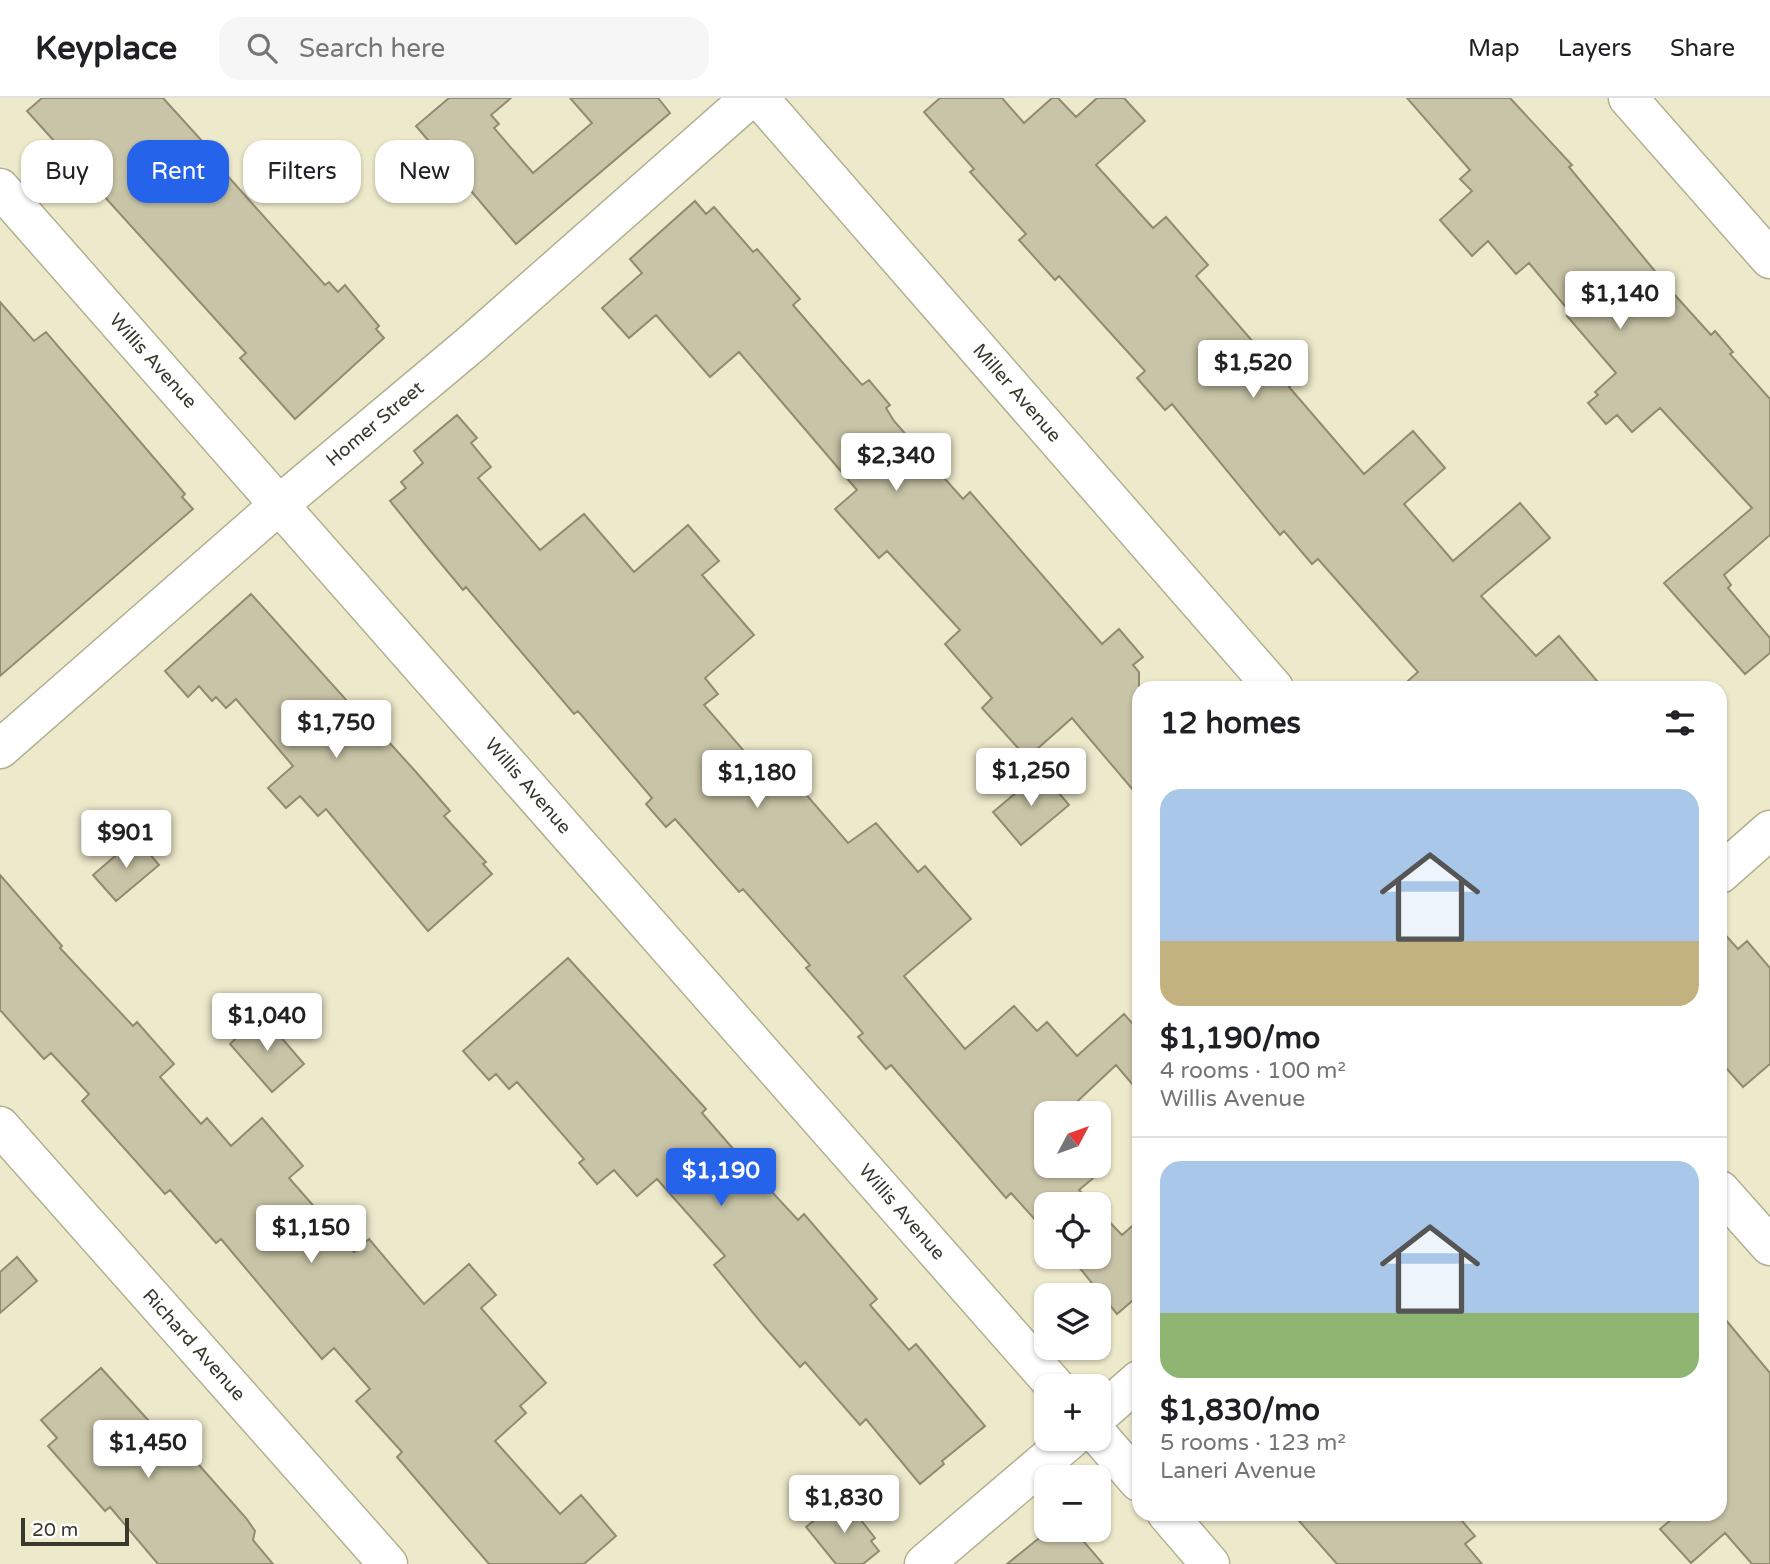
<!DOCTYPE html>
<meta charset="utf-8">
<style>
body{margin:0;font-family:"Varela Round",sans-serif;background:#f6f6f6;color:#202124;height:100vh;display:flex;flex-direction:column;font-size:26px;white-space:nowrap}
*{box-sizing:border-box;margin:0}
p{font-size:23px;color:#757577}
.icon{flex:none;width:38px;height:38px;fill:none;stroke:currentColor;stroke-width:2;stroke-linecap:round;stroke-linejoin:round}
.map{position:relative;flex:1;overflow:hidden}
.sheet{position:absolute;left:1132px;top:583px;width:595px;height:840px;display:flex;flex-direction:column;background:#fff;border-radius:21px;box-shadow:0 2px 5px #0004}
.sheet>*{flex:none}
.banner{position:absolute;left:21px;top:42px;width:665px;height:63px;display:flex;gap:14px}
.needle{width:46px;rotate:49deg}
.controls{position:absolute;left:1034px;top:1003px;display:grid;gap:14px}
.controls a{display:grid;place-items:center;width:77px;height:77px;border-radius:14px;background:#fff;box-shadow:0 2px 5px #0004;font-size:35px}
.scale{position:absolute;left:21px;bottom:18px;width:108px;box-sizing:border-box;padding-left:7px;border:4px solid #39382c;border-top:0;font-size:19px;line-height:24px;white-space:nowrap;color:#39382c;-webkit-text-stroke:5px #fff;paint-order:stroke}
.price{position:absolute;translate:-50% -60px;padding:0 16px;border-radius:7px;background:#fff;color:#222;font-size:23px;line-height:46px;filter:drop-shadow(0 2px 4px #0008)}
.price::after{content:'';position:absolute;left:50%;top:42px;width:21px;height:16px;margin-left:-10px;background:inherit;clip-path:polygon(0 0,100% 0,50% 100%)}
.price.active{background:#2563eb;color:#fff}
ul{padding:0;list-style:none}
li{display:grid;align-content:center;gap:14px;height:371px;padding:0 28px}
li+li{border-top:2px solid #e0e0e0}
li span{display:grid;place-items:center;height:217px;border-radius:21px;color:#555}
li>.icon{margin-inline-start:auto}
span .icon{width:126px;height:126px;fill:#fffc;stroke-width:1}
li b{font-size:30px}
h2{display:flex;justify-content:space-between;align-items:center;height:84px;padding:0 28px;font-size:30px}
.tag{padding:0 24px;border-radius:21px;background:#fff;box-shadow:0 2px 5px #0004;font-size:24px;line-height:63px}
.tag.active{background:#2563eb;color:#fff}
header{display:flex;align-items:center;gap:42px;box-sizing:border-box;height:98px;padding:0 35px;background:#fff;border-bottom:2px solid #e0e0e0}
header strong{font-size:33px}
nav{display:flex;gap:38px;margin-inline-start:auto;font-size:24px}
.search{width:490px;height:63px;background:#f6f6f6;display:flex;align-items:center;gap:18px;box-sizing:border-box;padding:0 24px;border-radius:21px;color:#757577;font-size:26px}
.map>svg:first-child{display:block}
.building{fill:#c8c4a7;stroke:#918c71;stroke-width:2}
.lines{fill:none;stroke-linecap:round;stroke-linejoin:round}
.minor-casing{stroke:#b3af92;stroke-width:41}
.minor{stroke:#fff;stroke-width:38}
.labels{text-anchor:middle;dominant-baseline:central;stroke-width:5;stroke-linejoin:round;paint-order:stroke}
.street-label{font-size:19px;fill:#39382c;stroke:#fff}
</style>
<header>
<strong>Keyplace</strong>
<div class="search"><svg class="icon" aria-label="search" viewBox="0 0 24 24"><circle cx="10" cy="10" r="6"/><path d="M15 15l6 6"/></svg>Search here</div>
<nav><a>Map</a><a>Layers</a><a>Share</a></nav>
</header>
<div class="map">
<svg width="1770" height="1466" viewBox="0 0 1770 1466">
<rect width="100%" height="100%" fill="#ede9cb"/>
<path class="building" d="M42 0H163L212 54 209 57 325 187 329 184 338 194 345 187 379 228 376 231 384 240 295 321 240 260 246 255 27 13Z
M449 0H511L491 17 499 26 494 30 533 75 592 25 570 0H658L670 15 516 146 416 28Z
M940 0H1002L1024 25 1052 0H1058L1076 19 1097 0H1124L1145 23 1096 67 1153 130 1166 119 1208 167 1196 178 1260 252 1263 249 1293 285 1289 289 1364 376 1413 333 1445 370 1404 406 1453 463 1520 405 1550 440 1481 498 1536 558 1559 538 1603 590H1400L1418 574 1318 461 1312 466 1284 433 1280 437 1172 306 1165 312 1137 280 1145 273 1059 178 1055 182 1019 142 1026 136 970 74 974 71 924 14Z
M1407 0H1510L1572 67 1569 69 1673 195 1711 237 1715 233 1733 254 1730 256 1770 301V437L1724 477 1731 487 1728 490 1770 540V555L1745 576 1664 485 1752 410 1660 310 1632 334 1617 317 1606 326 1588 305 1598 297 1595 294 1616 275 1567 218 1570 214 1529 165 1516 176 1488 143 1472 158 1440 122 1472 93 1460 81 1470 72Z
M695 103 706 116 714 109 753 154 757 151 800 201 793 207 862 287 869 282 890 307 886 310 894 323 929 363 963 401 970 394 1102 546 1119 531 1143 559 1133 567 1139 574V699L1072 620 1027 660 982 610 992 600 945 546 960 532 887 453 879 460 835 411 857 392 739 254 710 279 656 217 629 240 602 210 642 175 630 161Z
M0 204 34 243 46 234 185 396 182 399 193 411 0 578Z
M457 317 477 340 471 345 491 369 478 380 540 452 584 416 634 474 688 427 719 463 702 477 754 537 705 580 718 596 704 607 770 683 784 671 848 745 876 725 918 774 925 768 971 821 904 878 965 951 1014 908 1037 933 1047 924 1077 958 1124 916 1139 933V994L1116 967 1065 1015H1046V1068H1099V1054L1110 1066 1079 1092 1093 1106H1046V1134L1011 1095 1006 1100 891 967 886 971 858 939 863 935 806 870 810 867 743 791 739 794 675 721 666 729 646 706 652 700 578 613 574 616 466 489 463 492 428 450 390 403 406 390 401 384 423 365 414 353Z
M251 496 356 613 359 611 416 674 450 713 444 718 486 764 483 766 492 776 428 833 326 711 318 718 300 698 286 710 268 690 293 668 236 601 226 610 216 599 212 603 199 588 188 599 165 573Z
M1041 674 1069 707 1021 747 993 714Z
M136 740 159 767 116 803 93 777Z
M0 777 62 848 60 850 133 928 137 924 174 966 160 979 201 1026 207 1020 231 1048 262 1020 303 1068 289 1080 354 1154 369 1141 424 1206 469 1166 496 1197 481 1210 546 1285 520 1308 526 1315 495 1343 560 1416 581 1397 616 1438 584 1466H489L397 1359 402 1354 356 1303 370 1291 334 1250 322 1261 221 1141 216 1145 170 1092 165 1096 82 1003 89 996 51 955 44 961 0 912Z
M1720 831 1738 851 1747 843 1770 870V966L1743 989 1720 963Z
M568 860 706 1011 702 1015 748 1068 798 1122 804 1116 877 1201 870 1207 909 1252 916 1246 985 1328 942 1363 944 1366 920 1386 866 1321 860 1327 805 1264 800 1269 764 1228 714 1167 725 1158 657 1081 637 1098 614 1072 597 1086 579 1065 584 1061 517 984 509 991 496 976 489 982 463 953Z
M261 916 304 966 272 994 230 946Z
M1099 1113 1122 1137 1139 1122V1197L1117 1216 1070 1158H1099Z
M17 1159 37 1183 0 1215V1174Z
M1720 1215 1770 1275V1466H1752L1725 1435 1691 1465 1660 1431 1678 1416H1720Z
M101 1270 177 1354 183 1349 246 1420 255 1433 253 1442 273 1466H158L110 1409 105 1413 48 1348 57 1340 41 1322Z
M843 1399 875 1440 871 1443 879 1453 863 1466H836L806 1429Z
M1293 1416H1456L1475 1438 1465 1446 1482 1466H1337Z
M1049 1432H1074L1103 1466H1007Z"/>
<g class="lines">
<g class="minor-casing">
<path id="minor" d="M759 0 1274 590
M1628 0 1770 161
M0 90 1055 1288
M0 651 280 406 471 246 750 0
M1720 776 1770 732
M0 1028 388 1466
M1720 1092 1770 1148
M1099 1317 1139 1282
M1099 1338 1139 1384
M1167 1416 1210 1466
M924 1466 1072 1340"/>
</g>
<use href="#minor" class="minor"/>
</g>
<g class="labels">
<g class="street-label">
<text transform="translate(153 263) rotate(48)">Willis Avenue</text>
<text transform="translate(1017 295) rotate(49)">Miller Avenue</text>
<text transform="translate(375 326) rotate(-40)">Homer Street</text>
<text transform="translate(528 688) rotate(49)">Willis Avenue</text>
<text transform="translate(902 1114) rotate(49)">Willis Avenue</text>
<text transform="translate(194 1247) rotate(48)">Richard Avenue</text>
</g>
</g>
</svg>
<div class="controls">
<a><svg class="needle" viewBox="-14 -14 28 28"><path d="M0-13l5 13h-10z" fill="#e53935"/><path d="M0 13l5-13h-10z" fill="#757577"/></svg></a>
<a><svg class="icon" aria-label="locate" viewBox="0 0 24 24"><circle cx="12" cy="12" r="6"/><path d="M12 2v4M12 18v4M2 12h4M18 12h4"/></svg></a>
<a><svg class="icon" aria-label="layers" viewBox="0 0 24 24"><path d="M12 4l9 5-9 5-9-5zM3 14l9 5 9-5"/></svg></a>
<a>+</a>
<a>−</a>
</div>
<div class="scale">20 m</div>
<b class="price" style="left:1620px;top:233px">$1,140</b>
<b class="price" style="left:1253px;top:302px">$1,520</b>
<b class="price" style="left:896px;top:395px">$2,340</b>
<b class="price" style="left:336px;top:662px">$1,750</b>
<b class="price" style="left:1031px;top:710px">$1,250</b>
<b class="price" style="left:757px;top:712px">$1,180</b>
<b class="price" style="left:126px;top:772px">$901</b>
<b class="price" style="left:267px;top:955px">$1,040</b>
<b class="price active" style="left:721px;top:1110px">$1,190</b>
<b class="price" style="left:311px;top:1167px">$1,150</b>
<b class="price" style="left:148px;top:1382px">$1,450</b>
<b class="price" style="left:844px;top:1437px">$1,830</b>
<div class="banner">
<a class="tag">Buy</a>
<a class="tag active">Rent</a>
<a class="tag">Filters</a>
<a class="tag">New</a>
</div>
<section class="sheet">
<h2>12 homes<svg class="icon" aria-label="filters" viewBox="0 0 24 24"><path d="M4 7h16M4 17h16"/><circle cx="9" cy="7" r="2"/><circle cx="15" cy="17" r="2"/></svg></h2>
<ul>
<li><span style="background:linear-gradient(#a9c7e8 70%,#c2b280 0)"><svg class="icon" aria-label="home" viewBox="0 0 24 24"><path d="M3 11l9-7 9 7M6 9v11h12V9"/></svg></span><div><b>$1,190/mo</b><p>4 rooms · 100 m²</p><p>Willis Avenue</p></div></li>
<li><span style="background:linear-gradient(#a9c7e8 70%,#8fb573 0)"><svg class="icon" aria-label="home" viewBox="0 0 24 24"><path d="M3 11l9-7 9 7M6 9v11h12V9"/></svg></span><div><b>$1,830/mo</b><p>5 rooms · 123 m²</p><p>Laneri Avenue</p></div></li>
</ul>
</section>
</div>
